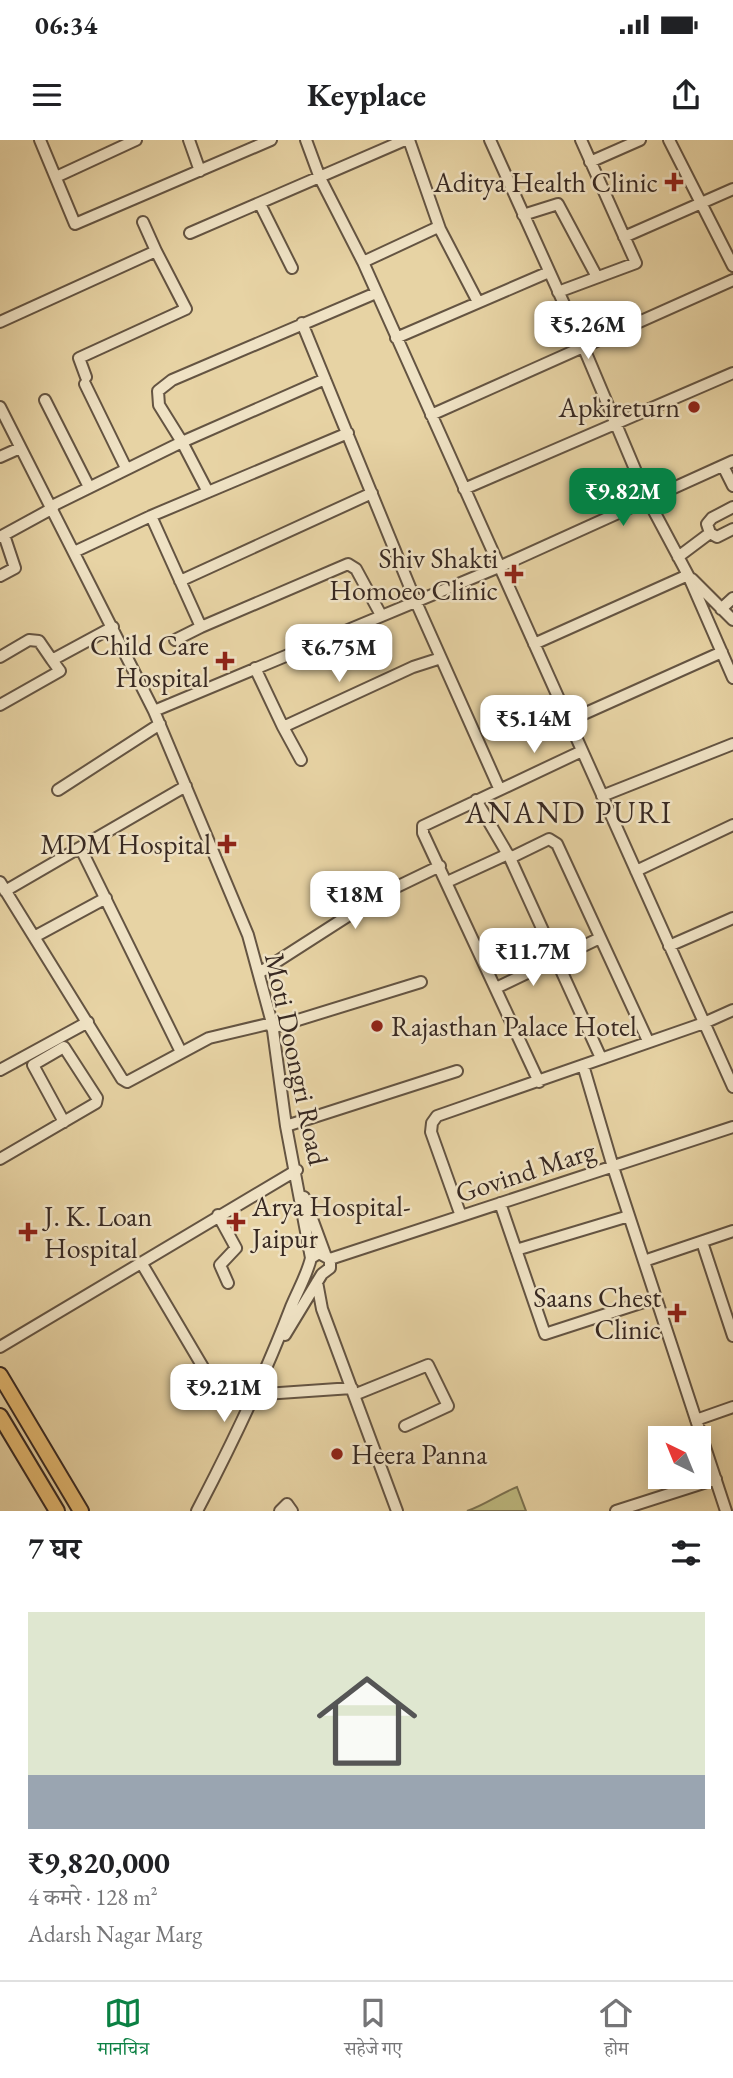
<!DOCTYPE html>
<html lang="hi">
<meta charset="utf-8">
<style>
body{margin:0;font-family:"EB Garamond","Noto Serif Devanagari",serif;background:#f6f6f6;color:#202124;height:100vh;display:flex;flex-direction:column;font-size:26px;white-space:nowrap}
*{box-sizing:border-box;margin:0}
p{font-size:23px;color:#757577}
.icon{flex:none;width:38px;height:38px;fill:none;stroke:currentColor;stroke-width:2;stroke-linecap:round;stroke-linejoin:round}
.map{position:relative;height:1371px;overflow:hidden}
.side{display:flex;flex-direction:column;background:#fff;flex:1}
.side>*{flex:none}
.needle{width:46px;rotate:317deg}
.fabs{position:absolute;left:648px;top:1286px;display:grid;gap:14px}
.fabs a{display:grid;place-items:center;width:63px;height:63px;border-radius:0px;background:#fff;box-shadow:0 4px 18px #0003;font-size:35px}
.price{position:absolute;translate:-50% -60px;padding:0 16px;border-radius:14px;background:#fff;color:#222;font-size:23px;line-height:46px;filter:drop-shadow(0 2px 4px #0008)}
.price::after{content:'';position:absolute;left:50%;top:42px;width:21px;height:16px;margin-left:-10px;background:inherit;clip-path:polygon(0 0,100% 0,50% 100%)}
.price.current{background:#0b8043;color:#fff}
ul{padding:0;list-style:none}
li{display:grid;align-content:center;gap:14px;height:371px;padding:0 28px}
li span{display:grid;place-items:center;height:217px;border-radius:0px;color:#555}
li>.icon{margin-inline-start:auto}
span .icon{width:126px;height:126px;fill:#fffc;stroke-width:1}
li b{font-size:30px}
h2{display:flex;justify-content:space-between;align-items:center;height:84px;padding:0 28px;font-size:30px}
.status{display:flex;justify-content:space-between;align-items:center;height:49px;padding:0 35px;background:#fff;direction:ltr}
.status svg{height:19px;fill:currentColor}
header{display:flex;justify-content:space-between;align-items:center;height:91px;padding:0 28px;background:#fff;font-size:32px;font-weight:700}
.tab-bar{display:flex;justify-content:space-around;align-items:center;height:98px;border-top:2px solid #e0e0e0;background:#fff;font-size:19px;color:#757577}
.tab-bar a{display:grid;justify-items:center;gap:4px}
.tab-bar .current{color:#0b8043}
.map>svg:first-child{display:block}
.green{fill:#beba80;stroke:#7b7251;stroke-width:2}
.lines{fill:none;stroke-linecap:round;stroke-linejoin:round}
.minor-casing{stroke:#645442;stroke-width:14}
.major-casing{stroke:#382922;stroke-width:18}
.minor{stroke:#efe2c4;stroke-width:10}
.major{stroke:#e4ba72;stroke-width:14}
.poi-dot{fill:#8f2418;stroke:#efe2c4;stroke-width:2.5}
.labels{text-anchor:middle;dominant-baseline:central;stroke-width:5;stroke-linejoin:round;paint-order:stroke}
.poi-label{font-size:28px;fill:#382922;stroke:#efe2c4;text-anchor:end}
.street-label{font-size:28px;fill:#382922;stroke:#efe2c4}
.neighbourhood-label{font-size:30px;letter-spacing:2px;fill:#382922;stroke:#efe2c4}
</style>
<div class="status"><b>06:34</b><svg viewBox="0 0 49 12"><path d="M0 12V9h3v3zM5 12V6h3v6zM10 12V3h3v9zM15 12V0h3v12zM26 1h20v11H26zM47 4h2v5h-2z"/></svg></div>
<header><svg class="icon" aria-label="menu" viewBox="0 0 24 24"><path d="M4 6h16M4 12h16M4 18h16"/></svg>Keyplace<svg class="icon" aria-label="share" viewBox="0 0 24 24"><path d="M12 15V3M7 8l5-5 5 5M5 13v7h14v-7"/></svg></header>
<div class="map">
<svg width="733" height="1371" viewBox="0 0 733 1371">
<rect width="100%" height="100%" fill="#e7d3a4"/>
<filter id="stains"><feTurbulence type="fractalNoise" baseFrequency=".00286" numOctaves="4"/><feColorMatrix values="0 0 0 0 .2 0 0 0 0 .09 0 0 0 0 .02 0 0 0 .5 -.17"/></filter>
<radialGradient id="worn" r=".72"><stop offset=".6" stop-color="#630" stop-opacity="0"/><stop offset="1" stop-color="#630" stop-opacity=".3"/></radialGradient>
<path class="green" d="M517 1347 526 1371H467C485 1365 499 1354 517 1347Z"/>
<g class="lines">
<g class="minor-casing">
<path id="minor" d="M40 0 75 84 271 0
M189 0 200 31
M306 0 320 38 363 122 733 947
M409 0 440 89
M490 0 583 206 648 360 688 435 733 538
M669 0 733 126
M590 22 640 0
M56 37 136 0
M260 64 292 128
M523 75 558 64 597 137
M143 82 156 111
M190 93 405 0
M624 97 733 49
M363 122 436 88 440 89 478 162
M558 152 636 123 581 0
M0 182 156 111 186 169 79 218 86 237
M302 183 416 462 499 648
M396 198 549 132
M85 244 126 328
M45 260 89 347
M0 267 154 571 248 795 272 883 286 986 311 1118
M431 275 733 140
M0 317 20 308
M723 326 733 346
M464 349 733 233
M208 352 182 302 159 265 158 251 172 240 376 153
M52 366 182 302 325 239
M733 367 712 378 707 384 710 393 717 397 733 389
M151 376 201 487 348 424 356 429 381 475
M0 397 53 368
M74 412 151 376 348 293
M678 417 710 393
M0 436 15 428 4 395
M692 439 733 480
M180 441 372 353
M721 469 733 458
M175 500 201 487
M534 504 688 435
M0 517 29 500 39 501 52 520
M255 528 283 587 413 527 441 518
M0 565 60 531 52 520 113 487
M154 571 499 427 733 321
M568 581 722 512
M283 587 301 620
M58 650 160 584
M602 656 733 604
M476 660 510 718 601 918
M81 709 180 910
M510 718 549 699 557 704 648 901
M636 731 733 685
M0 742 122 939 127 942 209 898 272 883
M447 742 508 714
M5 751 186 646
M34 797 106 758
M669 806 733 778
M259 833 382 754 440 726
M496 848 600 798
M272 888 421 842
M583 925 613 1027 726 1371
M0 930 88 882
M539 942 423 693V686L582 611
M286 986 457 931
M0 1019 96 963 97 958 64 907 33 925 64 982
M304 1057 325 1114
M500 1063 545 1194 656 1158
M218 1075 236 1108 220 1125 228 1143
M461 1076 431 992 432 983 437 976 704 883 733 870
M702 1102 733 1196
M516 1110 629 1076
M330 1119 733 987
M644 1121 733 1091
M142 1124 210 1239 223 1252 235 1256 352 1248
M317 1142 322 1169 397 1371
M285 1195 322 1134 330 1128V1119
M0 1207 297 1030
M354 1255 428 1225 448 1266 405 1286
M696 1280 733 1267
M197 1371C232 1304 264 1238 291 1167 298 1150 307 1135 311 1118L319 1113 330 1119
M280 1371 287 1364 292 1371
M616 1371 716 1339"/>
</g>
<g class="major-casing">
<path id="major" d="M0 1235 81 1371
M0 1276 57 1371"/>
</g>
<use href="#minor" class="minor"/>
<use href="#major" class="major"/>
</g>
<g class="poi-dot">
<path d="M670.5 31.5h7v7h7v7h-7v7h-7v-7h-7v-7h7z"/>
<circle cx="694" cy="267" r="7"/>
<path d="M510.5 423.5h7v7h7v7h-7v7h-7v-7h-7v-7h7z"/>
<path d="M221.5 510.5h7v7h7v7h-7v7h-7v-7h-7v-7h7z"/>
<path d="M223.5 693.5h7v7h7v7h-7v7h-7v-7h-7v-7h7z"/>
<circle cx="377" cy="886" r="7"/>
<path d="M232.5 1071.5h7v7h7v7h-7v7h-7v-7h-7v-7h7z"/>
<path d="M24.5 1081.5h7v7h7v7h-7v7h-7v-7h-7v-7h7z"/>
<path d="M673.5 1162.5h7v7h7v7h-7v7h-7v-7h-7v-7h7z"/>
<circle cx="337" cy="1314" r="7"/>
</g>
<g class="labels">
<g class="poi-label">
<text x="658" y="42">Aditya Health Clinic</text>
<text x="680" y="267">Apkireturn</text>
<text x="498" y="418">Shiv Shakti<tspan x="498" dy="32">Homoeo Clinic</tspan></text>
<text x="209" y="505">Child Care<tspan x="209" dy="32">Hospital</tspan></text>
<text x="211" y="704">MDM Hospital</text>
<text x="391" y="886" text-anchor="start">Rajasthan Palace Hotel</text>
<text x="252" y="1066" text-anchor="start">Arya Hospital-<tspan x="252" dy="32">Jaipur</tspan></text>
<text x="44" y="1076" text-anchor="start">J. K. Loan<tspan x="44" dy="32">Hospital</tspan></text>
<text x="661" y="1157">Saans Chest<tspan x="661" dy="32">Clinic</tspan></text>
<text x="351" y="1314" text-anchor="start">Heera Panna</text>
</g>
<g class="street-label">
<text transform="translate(297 919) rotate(78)">Moti Doongri Road</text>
<text transform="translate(525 1031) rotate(-18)">Govind Marg</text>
</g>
<g class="neighbourhood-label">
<text x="569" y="672">ANAND PURI</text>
</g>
</g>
<rect width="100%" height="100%" filter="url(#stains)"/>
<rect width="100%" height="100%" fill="url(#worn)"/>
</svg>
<div class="fabs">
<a><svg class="needle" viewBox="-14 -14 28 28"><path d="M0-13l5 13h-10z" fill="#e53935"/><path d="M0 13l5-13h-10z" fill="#757577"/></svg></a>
</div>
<b class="price" style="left:588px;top:221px">₹5.26M</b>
<b class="price current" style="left:623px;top:388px">₹9.82M</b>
<b class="price" style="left:339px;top:544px">₹6.75M</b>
<b class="price" style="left:534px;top:615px">₹5.14M</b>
<b class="price" style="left:355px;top:791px">₹18M</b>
<b class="price" style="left:533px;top:848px">₹11.7M</b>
<b class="price" style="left:224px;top:1284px">₹9.21M</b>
</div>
<section class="side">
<h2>7 घर<svg class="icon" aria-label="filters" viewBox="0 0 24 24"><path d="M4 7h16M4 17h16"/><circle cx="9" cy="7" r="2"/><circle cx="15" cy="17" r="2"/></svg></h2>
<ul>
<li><span style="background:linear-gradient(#dfe7d0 75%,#9aa5b1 0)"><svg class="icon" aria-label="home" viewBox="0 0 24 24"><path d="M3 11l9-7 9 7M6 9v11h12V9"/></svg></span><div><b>₹9,820,000</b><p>4 कमरे · 128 m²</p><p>Adarsh Nagar Marg</p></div></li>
</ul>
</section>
<nav class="tab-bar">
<a class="current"><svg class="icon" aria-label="map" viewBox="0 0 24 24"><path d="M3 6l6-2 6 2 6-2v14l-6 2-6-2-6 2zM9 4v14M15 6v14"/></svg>मानचित्र</a>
<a><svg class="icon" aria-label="saved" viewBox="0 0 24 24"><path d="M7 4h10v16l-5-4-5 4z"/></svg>सहेजे गए</a>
<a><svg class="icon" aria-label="home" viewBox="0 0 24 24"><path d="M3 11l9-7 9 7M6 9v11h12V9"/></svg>होम</a>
</nav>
